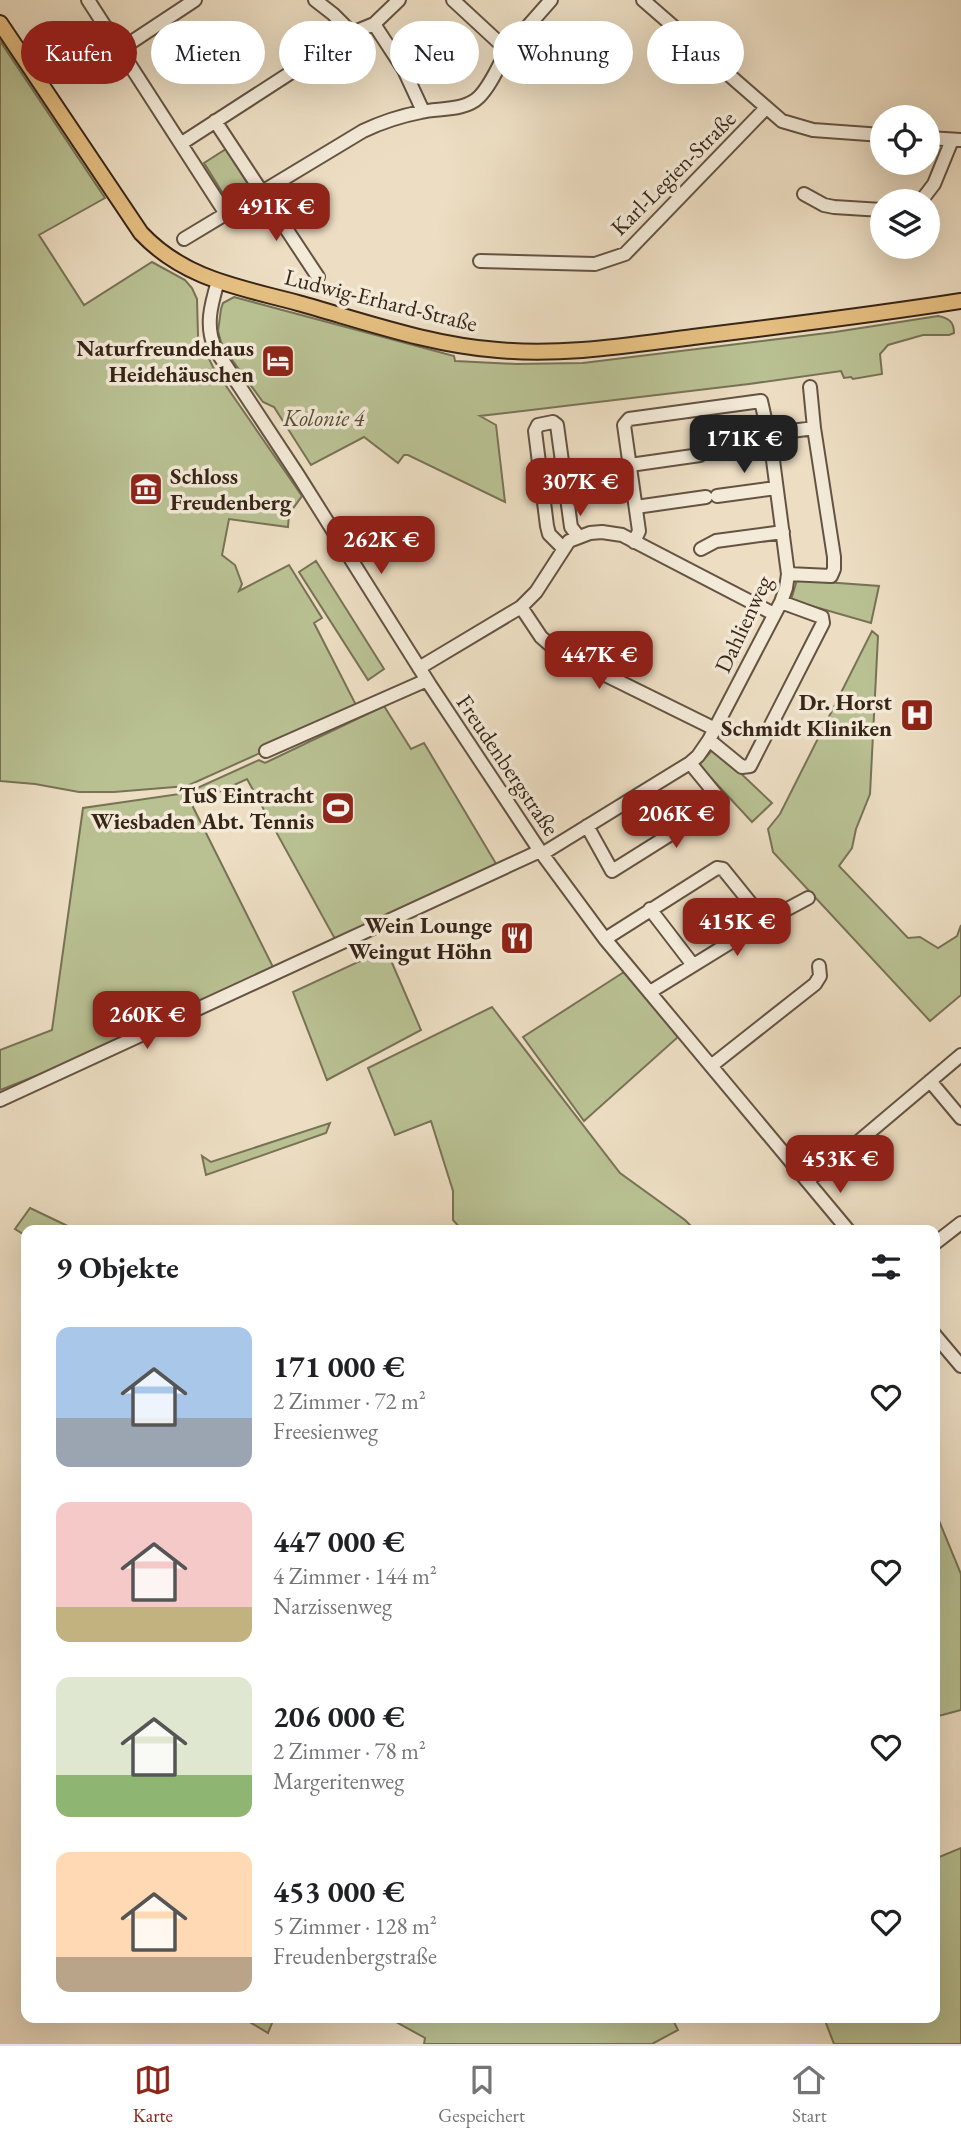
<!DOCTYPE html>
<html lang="de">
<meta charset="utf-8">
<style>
body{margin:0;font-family:"EB Garamond",serif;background:#f2f2f2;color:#202124;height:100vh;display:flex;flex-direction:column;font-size:26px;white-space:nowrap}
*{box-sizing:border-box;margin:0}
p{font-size:23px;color:#757577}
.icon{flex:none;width:38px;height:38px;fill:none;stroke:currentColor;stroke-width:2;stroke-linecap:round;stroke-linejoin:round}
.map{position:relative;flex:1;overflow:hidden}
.panel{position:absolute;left:21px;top:1225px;width:919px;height:798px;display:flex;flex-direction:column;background:#fff;border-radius:14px;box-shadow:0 7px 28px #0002}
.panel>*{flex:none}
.guide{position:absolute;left:21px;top:21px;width:920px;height:63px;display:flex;gap:14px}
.fabs{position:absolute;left:870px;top:105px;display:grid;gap:14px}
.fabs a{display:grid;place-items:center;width:70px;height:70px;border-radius:50%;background:#fff;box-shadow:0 7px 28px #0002;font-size:35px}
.price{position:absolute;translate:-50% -60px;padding:0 16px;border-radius:14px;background:#8f2418;color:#fff;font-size:23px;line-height:46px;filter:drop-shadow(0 2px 4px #0008)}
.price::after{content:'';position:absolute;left:50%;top:42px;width:21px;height:16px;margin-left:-10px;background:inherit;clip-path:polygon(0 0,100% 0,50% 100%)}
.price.current{background:#222;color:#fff}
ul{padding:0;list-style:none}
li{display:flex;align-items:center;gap:21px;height:175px;padding:0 35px}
li span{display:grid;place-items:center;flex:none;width:196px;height:140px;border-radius:14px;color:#555}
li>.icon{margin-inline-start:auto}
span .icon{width:84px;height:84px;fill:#fffc;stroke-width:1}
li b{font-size:30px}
h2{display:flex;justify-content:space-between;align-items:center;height:84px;padding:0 35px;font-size:30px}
.chip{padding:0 24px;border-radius:32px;background:#fff;box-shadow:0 7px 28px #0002;font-size:24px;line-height:63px}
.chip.current{background:#8f2418;color:#fff}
.tabs{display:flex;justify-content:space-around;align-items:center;height:98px;border-top:2px solid #e0e0e0;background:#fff;font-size:19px;color:#757577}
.tabs a{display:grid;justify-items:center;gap:4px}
.tabs .current{color:#8f2418}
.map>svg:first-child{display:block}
.green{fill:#b9c193;stroke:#787356;stroke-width:2}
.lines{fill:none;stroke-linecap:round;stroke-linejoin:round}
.minor-casing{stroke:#645343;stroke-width:16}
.major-casing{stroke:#372518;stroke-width:18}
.minor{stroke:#f3ead8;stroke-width:12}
.major{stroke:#e6bf82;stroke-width:14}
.labels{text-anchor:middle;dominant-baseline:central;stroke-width:7;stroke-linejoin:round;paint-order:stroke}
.street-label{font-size:23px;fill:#372518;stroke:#f3ead8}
.poi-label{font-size:23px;font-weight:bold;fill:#372518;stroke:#f3ead8;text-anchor:end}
.park-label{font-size:23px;font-style:italic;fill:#584c37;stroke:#f3ead8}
</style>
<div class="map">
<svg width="961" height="2044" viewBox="0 0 961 2044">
<rect width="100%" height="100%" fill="#eddec3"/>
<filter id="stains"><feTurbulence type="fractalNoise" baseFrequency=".00286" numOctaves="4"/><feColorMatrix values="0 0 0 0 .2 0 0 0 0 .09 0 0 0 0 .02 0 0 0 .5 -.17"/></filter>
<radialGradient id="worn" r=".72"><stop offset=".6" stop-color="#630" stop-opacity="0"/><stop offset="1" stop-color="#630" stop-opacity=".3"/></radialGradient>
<path class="green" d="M0 41 105 198 39 235 84 305 152 262 185 280 192 288 197 299 198 336 213 367 302 496 289 514 288 527 229 519 222 555 235 565 242 584 239 591 289 565 322 618 314 623 356 705 269 749 187 786 114 792H79L35 784 0 781Z
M226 149 249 186 227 200 204 163Z
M234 297 454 356 455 361 516 364 583 363 835 332 938 316C949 318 954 322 954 333L949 335H923L888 345 880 354 882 374 853 379 851 377 844 378 841 371 749 384 480 416 496 425 505 502 408 455H404L398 463 364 437 311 465 274 407 263 402 227 353 221 342 218 331 221 309 223 303Z
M316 561 384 669 368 680 299 572Z
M797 580 879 586 871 623 791 600Z
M872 631 878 636 870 794 856 829 852 848 839 866 908 938 920 937 938 948 957 936 961 925V995L930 1021 773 852 768 829 780 814Z
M384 706 411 749 424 743 498 867 335 939 247 779 199 801 193 793 195 789 259 760 265 763Z
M714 748 772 803 752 822 699 765Z
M186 793 274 969 46 1072 0 1090V1050L52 1030 83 808Z
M386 949 421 1030 327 1080 293 992Z
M624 972 678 1037 584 1121 523 1037Z
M492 1007 620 1173 685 1220 695 1230H462L453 1220V1191L431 1121 395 1135 368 1068Z
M330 1123 326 1133 206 1175 202 1156 211 1162Z
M30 1208 76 1230H26V1236L15 1229Z
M935 1511 961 1574V1710L935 1717Z
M961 1848V2044H834L824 2018H934L935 1851 937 1858Z
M243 2018H274L268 2033Z
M389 2018H672L678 2030 652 2044H424L425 2038Z"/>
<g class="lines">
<g class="minor-casing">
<path id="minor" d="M88 0 226 214
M315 0 333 14 352 33
M453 0 507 50 551 0
M643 0 782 121 813 130 882 135
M374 24 404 70 423 111
M121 49 195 0
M215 121 318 277
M928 138 961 140
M182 143 352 33 374 24 399 0
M804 194 824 205 834 207 882 210
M921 201 934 184 952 140
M184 239 363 131C382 122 400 116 421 112 439 108 465 111 479 97 491 85 499 65 507 50
M480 261 595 264 625 254 766 108
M218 281C211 305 205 325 215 349L298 475 430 685 540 851 605 939 848 1230
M810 387 814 428
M769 434 814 428 834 557V569L831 576 788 574
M711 453 771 445
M630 465 700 455
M717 496 776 488
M636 507 706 497
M563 548 549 534 547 526 535 431 538 425 553 422 557 425 571 527 578 536
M701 549 716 541 783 532
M521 607 541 637 557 651 715 729
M419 668 521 607 536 592 569 541 590 533 602 532 622 535 774 614
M709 740 742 767 750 766 823 623 822 617 781 602
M266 751 427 680
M587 826 612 871 722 802 690 763
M542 854 690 763 698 756 709 740 781 602 786 588 788 574 771 445 761 401 629 419 624 425 639 531 634 542
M650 909 693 965
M605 939 717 868 723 869 765 921
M650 992 765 921 808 898
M711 1066 815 984 820 976 819 966
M930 1081 961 1118
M0 1100 540 851
M807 1181 852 1147 961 1055
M934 1244 961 1223
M934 1334 961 1366"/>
</g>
<g class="major-casing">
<path id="major" d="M0 23 141 233C184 279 239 287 298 303 363 321 430 345 498 350 564 356 629 345 693 337 783 326 872 315 961 301"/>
</g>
<use href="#minor" class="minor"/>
<use href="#major" class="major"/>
</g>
<defs>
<g id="hotel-square" transform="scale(1.75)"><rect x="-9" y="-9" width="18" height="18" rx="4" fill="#8f2418" stroke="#f3ead8"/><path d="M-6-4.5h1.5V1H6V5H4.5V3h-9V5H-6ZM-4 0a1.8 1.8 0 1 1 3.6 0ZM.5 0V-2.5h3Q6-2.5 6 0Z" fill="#fff"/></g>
<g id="museum-square" transform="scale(1.75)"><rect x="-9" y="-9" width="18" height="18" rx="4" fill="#8f2418" stroke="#f3ead8"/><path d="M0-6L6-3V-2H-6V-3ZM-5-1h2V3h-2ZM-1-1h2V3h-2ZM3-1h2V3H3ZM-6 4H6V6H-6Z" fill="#fff"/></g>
<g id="hospital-square" transform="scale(1.75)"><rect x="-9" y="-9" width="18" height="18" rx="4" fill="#8f2418" stroke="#f3ead8"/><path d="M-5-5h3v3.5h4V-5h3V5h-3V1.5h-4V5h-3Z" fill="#fff"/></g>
<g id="stadium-square" transform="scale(1.75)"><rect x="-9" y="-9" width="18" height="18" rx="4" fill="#8f2418" stroke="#f3ead8"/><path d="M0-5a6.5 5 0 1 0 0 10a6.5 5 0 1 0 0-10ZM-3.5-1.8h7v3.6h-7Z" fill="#fff"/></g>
<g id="restaurant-square" transform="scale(1.75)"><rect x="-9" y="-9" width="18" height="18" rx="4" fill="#8f2418" stroke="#f3ead8"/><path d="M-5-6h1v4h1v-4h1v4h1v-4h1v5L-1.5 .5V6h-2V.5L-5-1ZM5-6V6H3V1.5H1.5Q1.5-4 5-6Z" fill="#fff"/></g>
</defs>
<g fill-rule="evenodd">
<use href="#hotel-square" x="278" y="361"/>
<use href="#museum-square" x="146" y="489"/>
<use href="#hospital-square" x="917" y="715"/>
<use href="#stadium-square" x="338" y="808"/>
<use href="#restaurant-square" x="517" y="938"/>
</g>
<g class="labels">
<g class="street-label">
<text transform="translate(673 173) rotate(-45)">Karl-Legien-Straße</text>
<text transform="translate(381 300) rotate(14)">Ludwig-Erhard-Straße</text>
<text transform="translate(743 624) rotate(-65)">Dahlienweg</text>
<text transform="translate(508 765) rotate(56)">Freudenbergstraße</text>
</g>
<g class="poi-label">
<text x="254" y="348">Naturfreundehaus<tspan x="254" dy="26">Heidehäuschen</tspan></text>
<text x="170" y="476" text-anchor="start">Schloss<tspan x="170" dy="26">Freudenberg</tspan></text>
<text x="892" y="702">Dr. Horst<tspan x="892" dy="26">Schmidt Kliniken</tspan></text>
<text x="314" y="795">TuS Eintracht<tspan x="314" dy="26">Wiesbaden Abt. Tennis</tspan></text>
<text x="492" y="925">Wein Lounge<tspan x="492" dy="26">Weingut Höhn</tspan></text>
</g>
<g class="park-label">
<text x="324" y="418">Kolonie 4</text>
</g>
</g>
<rect width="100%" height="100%" filter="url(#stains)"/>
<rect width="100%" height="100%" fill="url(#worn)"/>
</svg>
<div class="fabs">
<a><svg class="icon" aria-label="locate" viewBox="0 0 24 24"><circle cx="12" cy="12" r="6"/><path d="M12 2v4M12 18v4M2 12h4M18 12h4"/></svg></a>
<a><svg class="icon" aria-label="layers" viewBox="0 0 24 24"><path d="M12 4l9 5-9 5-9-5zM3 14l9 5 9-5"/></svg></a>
</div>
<b class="price" style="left:276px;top:243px">491K €</b>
<b class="price current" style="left:744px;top:475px">171K €</b>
<b class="price" style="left:580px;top:518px">307K €</b>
<b class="price" style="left:381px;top:576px">262K €</b>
<b class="price" style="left:599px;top:691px">447K €</b>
<b class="price" style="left:676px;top:850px">206K €</b>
<b class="price" style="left:737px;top:958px">415K €</b>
<b class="price" style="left:147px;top:1051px">260K €</b>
<b class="price" style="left:840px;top:1195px">453K €</b>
<div class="guide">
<a class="chip current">Kaufen</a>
<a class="chip">Mieten</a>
<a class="chip">Filter</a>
<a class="chip">Neu</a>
<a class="chip">Wohnung</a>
<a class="chip">Haus</a>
</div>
<section class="panel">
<h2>9 Objekte<svg class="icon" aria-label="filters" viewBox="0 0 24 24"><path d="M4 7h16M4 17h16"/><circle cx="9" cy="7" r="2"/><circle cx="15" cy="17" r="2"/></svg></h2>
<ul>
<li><span style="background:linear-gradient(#a9c7e8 65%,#9aa5b1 0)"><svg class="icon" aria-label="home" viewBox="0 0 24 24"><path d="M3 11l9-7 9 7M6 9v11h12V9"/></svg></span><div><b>171 000 €</b><p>2 Zimmer · 72 m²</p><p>Freesienweg</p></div><svg class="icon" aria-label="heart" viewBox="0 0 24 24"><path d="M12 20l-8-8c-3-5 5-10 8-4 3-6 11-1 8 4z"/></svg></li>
<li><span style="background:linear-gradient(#f6c9c9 75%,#c2b280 0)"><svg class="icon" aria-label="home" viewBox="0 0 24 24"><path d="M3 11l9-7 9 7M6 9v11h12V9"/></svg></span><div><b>447 000 €</b><p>4 Zimmer · 144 m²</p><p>Narzissenweg</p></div><svg class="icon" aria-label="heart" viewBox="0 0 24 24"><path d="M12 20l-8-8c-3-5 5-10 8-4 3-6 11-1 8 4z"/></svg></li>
<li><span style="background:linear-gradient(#dfe7d0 70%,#8fb573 0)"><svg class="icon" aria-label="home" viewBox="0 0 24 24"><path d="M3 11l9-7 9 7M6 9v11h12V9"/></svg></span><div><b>206 000 €</b><p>2 Zimmer · 78 m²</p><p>Margeritenweg</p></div><svg class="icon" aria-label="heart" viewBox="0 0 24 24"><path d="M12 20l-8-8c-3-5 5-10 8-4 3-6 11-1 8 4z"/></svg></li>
<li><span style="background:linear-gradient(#ffd9b3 75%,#b9a48a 0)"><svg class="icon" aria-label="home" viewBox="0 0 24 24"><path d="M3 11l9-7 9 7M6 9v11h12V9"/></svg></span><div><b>453 000 €</b><p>5 Zimmer · 128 m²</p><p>Freudenbergstraße</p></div><svg class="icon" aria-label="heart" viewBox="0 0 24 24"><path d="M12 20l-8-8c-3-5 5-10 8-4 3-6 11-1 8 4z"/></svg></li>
</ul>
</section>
</div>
<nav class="tabs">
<a class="current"><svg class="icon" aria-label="map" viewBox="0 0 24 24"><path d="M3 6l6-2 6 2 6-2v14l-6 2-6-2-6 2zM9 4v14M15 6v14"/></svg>Karte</a>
<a><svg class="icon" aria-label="saved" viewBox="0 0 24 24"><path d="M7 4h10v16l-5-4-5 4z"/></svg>Gespeichert</a>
<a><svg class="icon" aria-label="home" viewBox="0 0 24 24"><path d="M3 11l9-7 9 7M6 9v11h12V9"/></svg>Start</a>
</nav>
